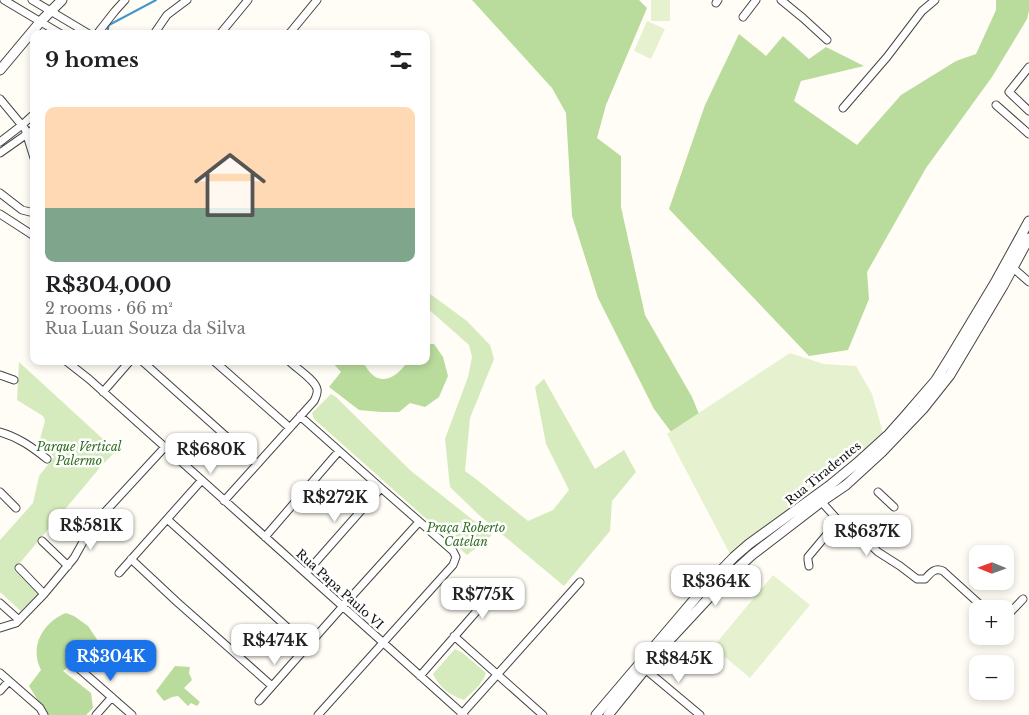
<!DOCTYPE html>
<meta charset="utf-8">
<style>
body{margin:0;font-family:"Libre Baskerville",serif;background:#f2f2f2;color:#202124;height:100vh;display:flex;flex-direction:column;font-size:19px;white-space:nowrap}
*{box-sizing:border-box;margin:0}
p{font-size:16px;color:#757577}
.icon{flex:none;width:28px;height:28px;fill:none;stroke:currentColor;stroke-width:2;stroke-linecap:round;stroke-linejoin:round}
.map{position:relative;flex:1;overflow:hidden}
.panel{position:absolute;left:30px;top:30px;width:400px;height:335px;display:flex;flex-direction:column;background:#fff;border-radius:10px;box-shadow:0 2px 8px #0003}
.panel>*{flex:none}
.needle{width:32px;rotate:271deg}
.fabs{position:absolute;left:969px;top:545px;display:grid;gap:10px}
.fabs a{display:grid;place-items:center;width:45px;height:45px;border-radius:10px;background:#fff;box-shadow:0 2px 8px #0003;font-size:25px}
.price{position:absolute;translate:-50% -42px;padding:0 11px;border-radius:10px;background:#fff;color:#222;font-size:16px;line-height:32px;filter:drop-shadow(0 1px 2px #0008)}
.price::after{content:'';position:absolute;left:50%;top:30px;width:15px;height:11px;margin-left:-8px;background:inherit;clip-path:polygon(0 0,100% 0,50% 100%)}
.price.on{background:#1a73e8;color:#fff}
ul{padding:0;list-style:none}
li{display:grid;align-content:center;gap:10px;height:265px;padding:0 15px}
li span{display:grid;place-items:center;height:155px;border-radius:10px;color:#555}
li>.icon{margin-inline-start:auto}
span .icon{width:90px;height:90px;fill:#fffc;stroke-width:1}
li b{font-size:21px}
h2{display:flex;justify-content:space-between;align-items:center;height:60px;padding:0 15px;font-size:21px}
.map>svg:first-child{display:block}
.green{fill:#d5ebbd}
.forest{fill:#b9dc9c}
.pitch{fill:#e6f2cf}
.lines{fill:none;stroke-linecap:round;stroke-linejoin:round}
.stream{stroke:#3f96cf;stroke-width:2}
.minor-casing{stroke:#444;stroke-width:9}
.tertiary-casing{stroke:#444;stroke-width:11}
.minor{stroke:#fff;stroke-width:7}
.tertiary{stroke:#fff;stroke-width:9}
.labels{text-anchor:middle;dominant-baseline:central;stroke-width:5;stroke-linejoin:round;paint-order:stroke}
.park-label{font-size:12px;font-style:italic;fill:#2f6b1f;stroke:#fff}
.street-label{font-size:12px;fill:#111;stroke:#fff}
</style>
<div class="map">
<svg width="1029" height="715" viewBox="0 0 1029 715">
<rect width="100%" height="100%" fill="#fffdf5"/>
<path class="green" d="M426 291 467 321 490 345 494 359 470 418 465 471 476 479 528 521 553 510 569 490 546 444 535 387 544 379 595 469 624 450 636 472 612 501 610 531 564 586 479 515 450 487 445 439 468 377 472 357 469 345 426 307Z
M19 362 116 451 103 464 14 570 38 593 21 611 0 592V540L33 503 39 476 54 457 40 439 45 421 43 416 17 400Z
M331 394 336 397 411 471 492 535 467 555 314 419 312 413Z
M455 649 463 653 486 673C482 685 473 691 464 700 451 696 439 687 433 674Z"/>
<path class="forest" d="M472 0H639L647 8 606 105 597 138 621 156V207L645 315 692 397 717 458 736 519 654 409 598 298 572 216 566 113 552 88Z
M996 0H1029V11L1027 19 992 77 926 168 867 272 869 299 848 350 809 356 669 209 705 105 739 34 766 56 783 36 809 59 826 47 864 66 801 81 794 101 857 145 901 95 956 61 976 54 996 10Z
M426 344H434L443 357 448 376 439 397 425 407 410 403 399 412H381L359 410 329 387 341 372 331 361H363C375 388 394 382 408 361H426Z
M66 613 74 616 88 626 100 644 63 671 91 693 93 708 86 715H47L29 686 41 670C29 647 43 622 66 613Z
M175 666 190 667 189 673 192 680 184 688 200 702 197 706 191 703 188 706 178 696 172 697 164 701 156 691Z"/>
<path class="pitch" d="M651 0H670V21H651Z
M647 21 665 29 651 59 634 51Z
M790 353 824 364 856 366 872 394 884 436 831 474 731 556 667 434Z
M773 575 810 605 750 678 713 647Z"/>
<g class="lines">
<path class="stream" d="M108 33V28L109 25 156 0"/>
<g class="minor-casing">
<path id="minor" d="M4 0 61 34
M32 0 89 34
M781 0 803 18 827 40
M716 3 718 0
M743 17 756 0
M97 34 115 11 125 0
M154 34 167 15 187 0
M220 34 248 0
M289 34 317 0
M1029 67 1009 92 1029 111
M0 99 25 129 34 158
M996 105 1029 134
M843 108 887 57 922 11 935 0
M0 142 22 125 34 114
M0 153 34 129
M0 193 22 210 34 213
M0 214 34 236
M1011 266 1029 282
M66 361 89 379 464 715
M142 361 257 464
M214 361 290 428
M0 375 14 380
M103 392 130 361
M300 416 381 488 453 551 456 557 453 565 318 715
M0 432C18 437 32 447 47 459
M0 492 16 508
M878 492 894 507
M818 498 845 528 854 542
M224 501 314 401C316 397 318 393 317 389 315 380 296 368 289 361
M167 519 308 646
M845 528 861 536 878 552 900 566 917 579H925C930 574 934 567 943 571L985 609
M265 537 339 451
M42 541 68 566
M131 559 177 602 272 686
M809 566 808 560V557L839 520
M19 568 44 594
M119 573 201 481
M306 573 381 488
M0 603 19 620
M1005 618 1023 599
M0 628 16 623 44 594 74 558 92 526 164 448
M454 636 543 715
M75 665 132 715
M645 669 700 715
M0 673 40 708 44 715
M420 676 496 589
M0 691 9 681
M259 701 343 606 419 522
M96 715 112 697
M461 715 580 582"/>
</g>
<g class="tertiary-casing">
<path id="tertiary" d="M0 70 41 21 62 0
M596 715 704 588 734 557 749 544 829 486 857 463 889 434 905 416 936 380 951 356 996 281 1029 221
M608 715 664 646 730 575 752 555 821 502 846 485 882 452 923 409 950 375 1003 286 1029 238"/>
</g>
<use href="#minor" class="minor"/>
<use href="#tertiary" class="tertiary"/>
</g>
<g class="labels">
<g class="park-label">
<text x="79" y="446">Parque Vertical<tspan x="79" dy="14">Palermo</tspan></text>
<text x="466" y="527">Praça Roberto<tspan x="466" dy="14">Catelan</tspan></text>
</g>
<g class="street-label">
<text transform="translate(823 473) rotate(-39)">Rua Tiradentes</text>
<text transform="translate(340 589) rotate(42)">Rua Papa Paulo VI</text>
</g>
</g>
</svg>
<div class="fabs">
<a><svg class="needle" viewBox="-14 -14 28 28"><path d="M0-13l5 13h-10z" fill="#e53935"/><path d="M0 13l5-13h-10z" fill="#757577"/></svg></a>
<a>+</a>
<a>−</a>
</div>
<b class="price" style="left:211px;top:475px">R$680K</b>
<b class="price" style="left:335px;top:523px">R$272K</b>
<b class="price" style="left:91px;top:551px">R$581K</b>
<b class="price" style="left:867px;top:557px">R$637K</b>
<b class="price" style="left:716px;top:607px">R$364K</b>
<b class="price" style="left:483px;top:620px">R$775K</b>
<b class="price" style="left:275px;top:666px">R$474K</b>
<b class="price on" style="left:111px;top:682px">R$304K</b>
<b class="price" style="left:679px;top:684px">R$845K</b>
<section class="panel">
<h2>9 homes<svg class="icon" aria-label="filters" viewBox="0 0 24 24"><path d="M4 7h16M4 17h16"/><circle cx="9" cy="7" r="2"/><circle cx="15" cy="17" r="2"/></svg></h2>
<ul>
<li><span style="background:linear-gradient(#ffd9b3 65%,#7fa58c 0)"><svg class="icon" aria-label="home" viewBox="0 0 24 24"><path d="M3 11l9-7 9 7M6 9v11h12V9"/></svg></span><div><b>R$304,000</b><p>2 rooms · 66 m²</p><p>Rua Luan Souza da Silva</p></div></li>
</ul>
</section>
</div>
